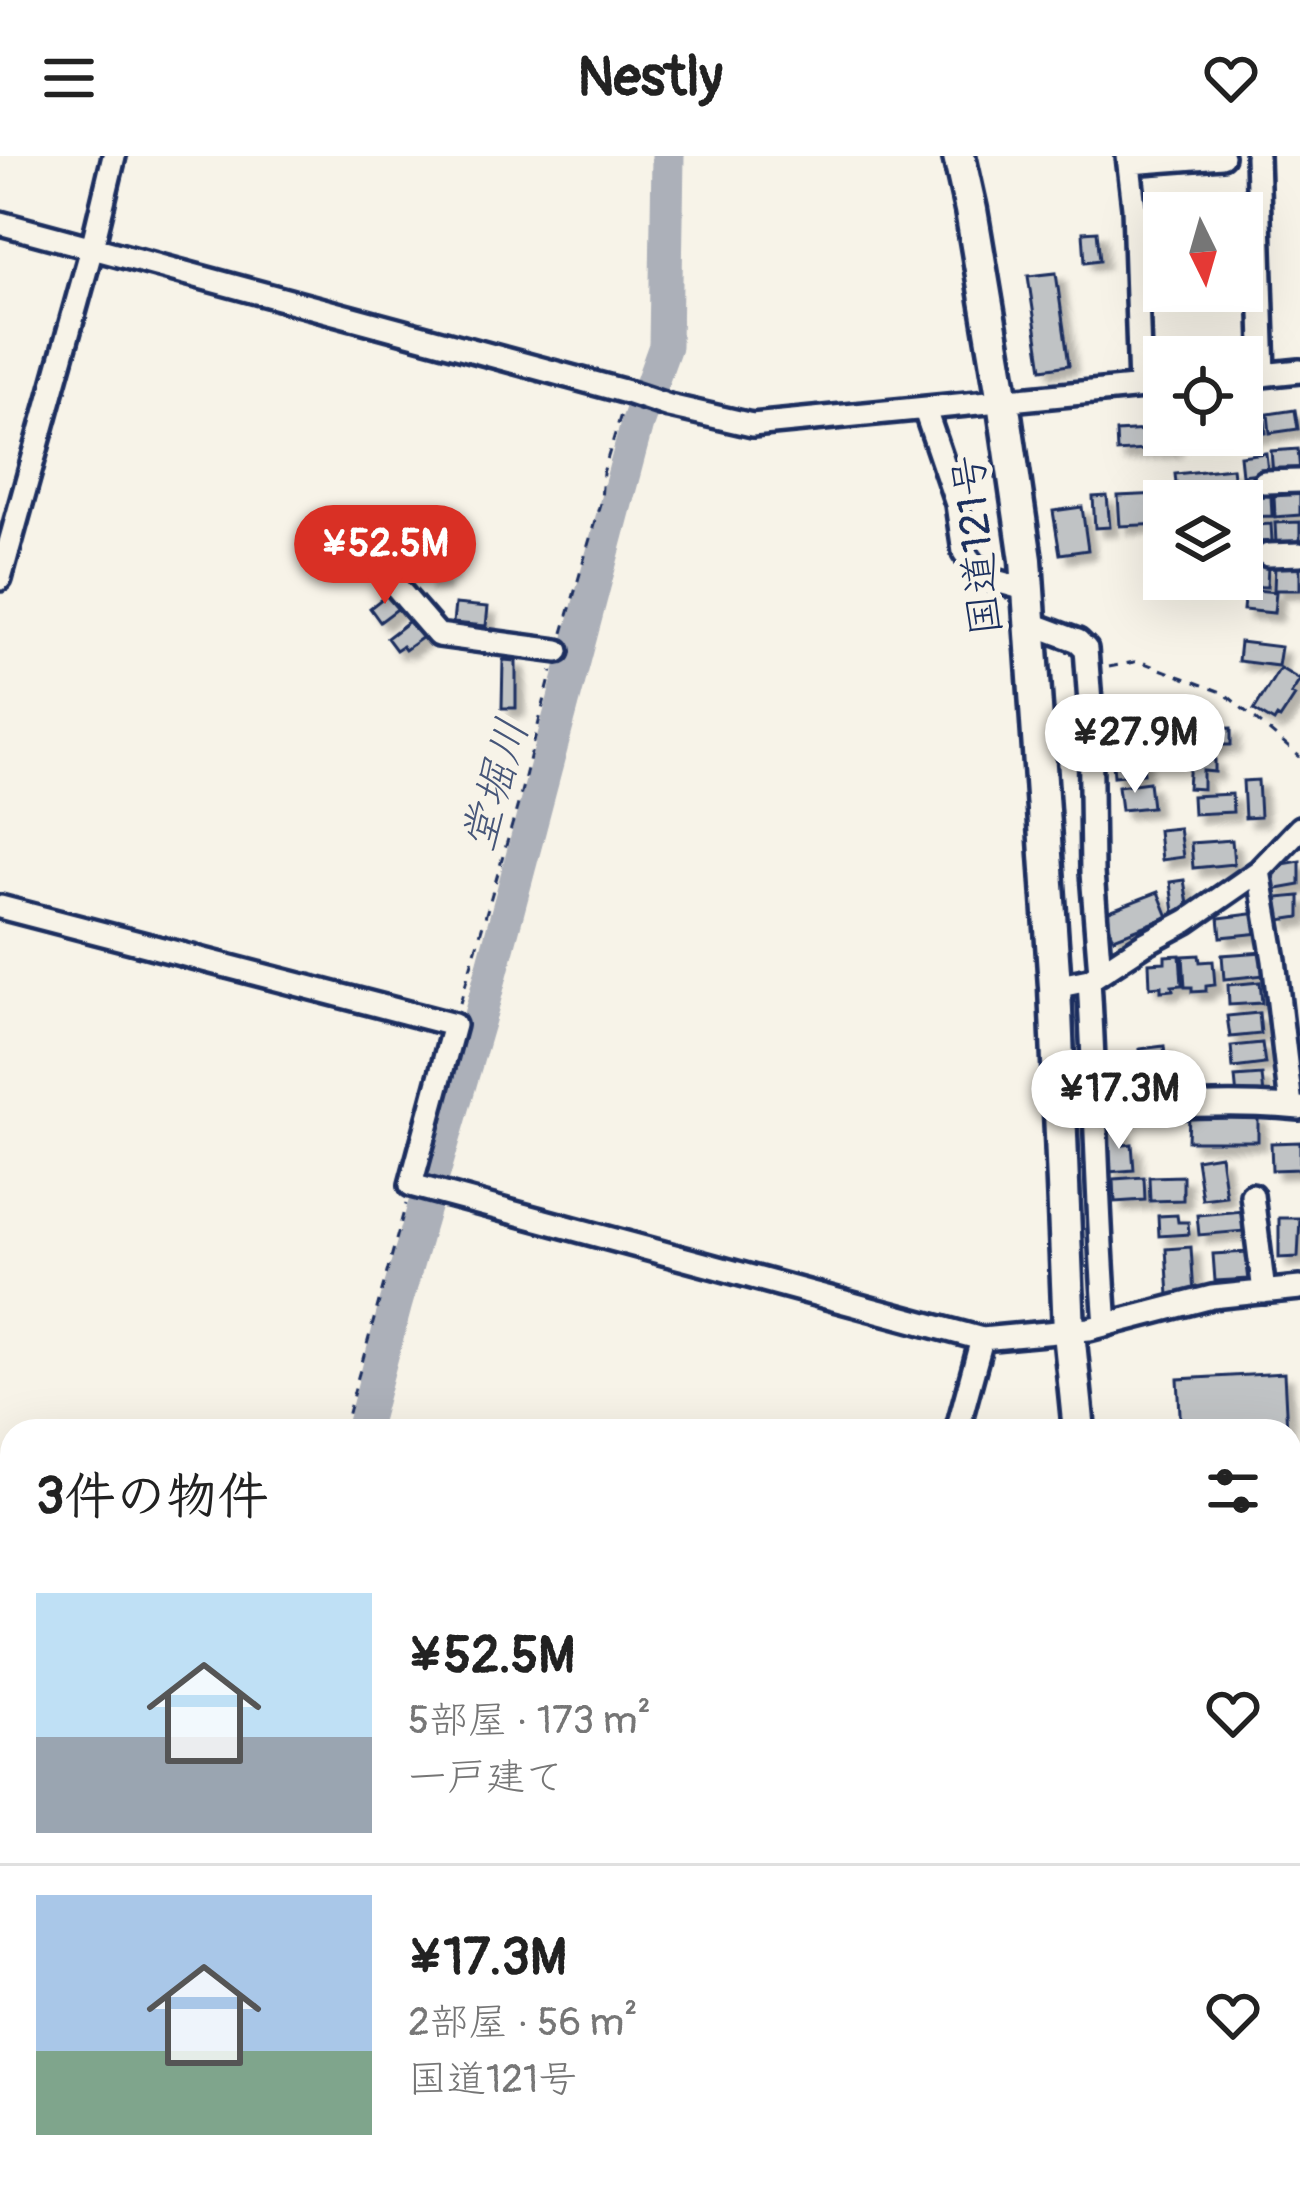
<!DOCTYPE html>
<html lang="ja">
<meta charset="utf-8">
<style>
body{margin:0;font-family:Pangolin,"Klee One",sans-serif;background:#f2f2f2;color:#222;height:100vh;display:flex;flex-direction:column;font-size:45px;white-space:nowrap}
*{box-sizing:border-box;margin:0}
p{font-size:39px;color:#767676}
.icon{flex:none;width:66px;height:66px;fill:none;stroke:currentColor;stroke-width:2;stroke-linecap:round;stroke-linejoin:round}
.map{position:relative;flex:1;overflow:hidden}
.drawer{position:absolute;left:0px;top:1263px;width:1302px;height:771px;display:flex;flex-direction:column;background:#fff;border-radius:36px 36px 0 0;box-shadow:0 12px 48px #0002}
.drawer>*{flex:none}
.needle{width:78px;rotate:175deg}
.fabs{position:absolute;left:1143px;top:36px;display:grid;gap:24px}
.fabs a{display:grid;place-items:center;width:120px;height:120px;border-radius:0px;background:#fff;box-shadow:0 12px 48px #0002;font-size:60px}
.price{position:absolute;translate:-50% -102px;padding:0 27px;border-radius:42px;background:#fff;color:#222;font-size:39px;line-height:78px;filter:drop-shadow(0 3px 6px #0008)}
.price::after{content:'';position:absolute;left:50%;top:72px;width:36px;height:27px;margin-left:-18px;background:inherit;clip-path:polygon(0 0,100% 0,50% 100%)}
.price.active{background:#d93025;color:#fff}
ul{padding:0;list-style:none}
li{display:flex;align-items:center;gap:36px;height:300px;padding:0 36px}
li+li{border-top:3px solid #e0e0e0}
li span{display:grid;place-items:center;flex:none;width:336px;height:240px;border-radius:0px;color:#555}
li>.icon{margin-inline-start:auto}
span .icon{width:144px;height:144px;fill:#fffc;stroke-width:1}
li b{font-size:51px}
h2{display:flex;justify-content:space-between;align-items:center;height:144px;padding:0 36px;font-size:51px}
header{display:flex;justify-content:space-between;align-items:center;height:156px;padding:0 36px;background:#fff;font-size:54px;font-weight:700}
.map>svg:first-child{display:block}
.lines{fill:none;stroke-linecap:round;stroke-linejoin:round}
.river{stroke:#acb0b9;stroke-width:33}
.building{fill:#c0c3c5;stroke:#1b2f5e;stroke-width:3;filter:url(#shadow)}
.minor-casing{stroke:#1b2f5e;stroke-width:30}
.highway-casing{stroke:#1b2f5e;stroke-width:39}
.path{stroke:#1b2f5e;stroke-width:3;stroke-dasharray:9 9;stroke-linecap:butt}
.minor{stroke:#f7f3e8;stroke-width:21}
.highway{stroke:#f7f3e8;stroke-width:30}
.labels{text-anchor:middle;dominant-baseline:central;stroke-width:12;stroke-linejoin:round;paint-order:stroke}
.street-label{font-size:42px;fill:#1b2f5e;stroke:#f7f3e8}
.water-label{font-size:45px;font-style:italic;fill:#465679;stroke:#f7f3e8}
</style>
<header><svg class="icon" aria-label="menu" viewBox="0 0 24 24"><path d="M4 6h16M4 12h16M4 18h16"/></svg>Nestly<svg class="icon" aria-label="heart" viewBox="0 0 24 24"><path d="M12 20l-8-8c-3-5 5-10 8-4 3-6 11-1 8 4z"/></svg></header>
<div class="map">
<svg width="1300" height="2033" viewBox="0 0 1300 2033">
<defs>
<filter id="shadow"><feDropShadow dx="8" dy="8" stdDeviation="3" flood-color="#0004"/></filter>
</defs>
<rect width="100%" height="100%" fill="#f7f3e8"/>
<filter id="ink" filterUnits="userSpaceOnUse"><feTurbulence type="fractalNoise" baseFrequency=".00833" numOctaves="2"/><feDisplacementMap in="SourceGraphic" scale="24" xChannelSelector="R" yChannelSelector="G"/><feConvolveMatrix kernelMatrix="1 2 1 2 8 2 1 2 1" color-interpolation-filters="sRGB"/></filter>
<g filter="url(#ink)">
<g class="lines">
<path class="river" d="M362 1275 396 1147 481 856 637 268 665 190 668 0
M151 2033 154 2022"/>
</g>
<path class="building" d="M1097 75 1100 104 1085 106 1083 76Z
M1056 117 1069 209 1042 213 1028 120Z
M1295 254 1298 273 1270 277 1268 258Z
M1264 258 1266 277 1238 281 1242 279V261Z
M1164 273V279H1172L1173 292 1117 296 1116 276Z
M1298 293 1300 316 1273 318 1271 295Z
M1266 297 1268 316 1242 319 1240 300Z
M1232 312 1236 345H1178L1175 318Z
M1161 338 1163 368 1120 370 1118 340Z
M1300 338V359L1275 361 1274 340Z
M1107 340 1110 371 1095 372 1093 341Z
M1271 340 1272 360 1246 361 1244 341Z
M1082 351 1088 394 1060 398 1053 355Z
M1300 366V386L1276 387 1275 367Z
M1271 368 1272 385 1244 387 1243 370Z
M404 373 405 390 384 391 383 374Z
M447 397 448 415H441L442 425 425 426V416L401 417 400 399Z
M1243 407 1268 409 1267 431 1242 430Z
M1275 410 1300 411V434H1274Z
M1245 433 1276 436 1274 457 1243 454Z
M389 437 400 451 380 466 370 452Z
M455 448 488 451 486 470 453 467Z
M413 462 426 479 405 494 402 490 396 494 387 482Z
M1240 486 1281 491 1278 510 1238 505Z
M503 504 516 505V552H502Z
M1280 512 1300 524 1291 538 1295 540 1280 563 1277 561 1274 566 1254 554Z
M1174 543 1199 549 1194 572 1179 568 1180 562 1170 559Z
M1231 572V589H1202V573Z
M1141 590 1144 617 1114 620 1112 593Z
M1190 603 1215 604V616L1203 615V633L1188 632Z
M1258 624 1260 661 1245 662 1243 625Z
M1149 626 1152 651 1121 654 1118 630Z
M1232 638 1233 656 1193 658 1192 640Z
M1179 672 1183 701 1161 704 1158 674Z
M1232 684 1234 708 1193 712 1191 687Z
M1300 705V729L1272 734 1270 719 1277 709Z
M1184 724 1189 754 1174 756 1170 726Z
M1158 736 1168 761 1114 782 1104 757Z
M1300 740V761L1280 764 1277 742Z
M1259 757 1261 777 1221 781 1219 762Z
M1263 796 1265 819 1224 823 1222 799Z
M1180 799 1182 829 1172 830 1173 834 1161 835V830L1150 831 1149 807 1165 806V800Z
M1199 799 1200 806 1213 805 1215 829 1206 830V835L1192 836V831H1185L1183 800Z
M1260 826 1262 847 1229 849 1228 829Z
M1259 857 1261 878 1230 881 1227 860Z
M1262 887 1265 908 1233 912 1231 890Z
M1164 890 1169 938 1119 943 1117 917 1142 915 1140 893Z
M1262 919 1264 940 1237 942 1235 921Z
M1189 959H1258V985H1188Z
M1122 973 1124 989 1132 988 1134 1014 1109 1016 1106 974Z
M1300 986V1013L1272 1014 1271 987Z
M1220 999 1226 1040 1202 1043 1196 1003Z
M1183 1020V1044L1150 1045 1149 1021Z
M1144 1021 1145 1044 1115 1046 1114 1023Z
M1243 1055 1245 1075 1199 1079 1197 1059Z
M1177 1059 1178 1066H1188L1189 1078 1159 1080 1158 1060Z
M1279 1062H1300L1298 1101 1279 1102Z
M1191 1091 1194 1139 1169 1140 1166 1093Z
M1249 1096 1250 1123 1215 1125 1213 1098Z
M1284 1217 1287 1275H1181L1178 1223Z
M12 1645V1677L2 1678 0 1647Z
M1290 1935 1300 1987V2004L1290 2006Z"/>
<g class="lines">
<g class="minor-casing">
<path id="minor" d="M1128 0 1134 51 1140 231
M1257 0 1264 219
M1129 7 1222 0
M0 67 627 236 669 250 752 269 1164 229
M1242 221 1300 215
M925 254 957 348 964 396 978 415 996 425 1028 434
M1264 326 1300 325
M366 396 438 479 558 495
M1268 399 1300 398
M0 423 92 92 114 0
M1030 467 1078 485 1086 493 1090 547 1092 717 1100 817
M1259 715 1274 804 1290 941
M0 751 454 869 411 1029 982 1183 1089 1173 1212 1141 1300 1132
M1089 824C1096 939 1097 1054 1106 1169
M1055 831 1089 824 1144 788 1187 765 1259 715 1300 672
M1095 958C1167 950 1228 945 1300 952
M1252 1039 1264 1136
M957 1275 982 1183
M1290 1487 1300 1480
M0 1504 12 1507
M1290 1585 1300 1599
M1290 1702 1300 1700
M1290 1887 1300 1902
M748 2033 751 2022"/>
</g>
<g class="highway-casing">
<path id="highway" d="M959 0 971 54 1003 245 1026 404 1055 831 1069 1176 1079 1275
M1197 2022 1200 2033"/>
</g>
<path class="path" d="M563 477 601 344 603 317 622 255
M1109 511 1139 505 1224 537 1300 601
M460 847 517 652 552 515
M343 1275 406 1048
M0 1773 12 1763
M137 2033 140 2022"/>
<use href="#minor" class="minor"/>
<use href="#highway" class="highway"/>
</g>
</g>
<g class="labels">
<g class="street-label">
<text transform="translate(978 389) rotate(-96)">国道121号</text>
</g>
<g class="water-label">
<text transform="translate(496 629) rotate(-74)">堂堀川</text>
</g>
</g>
</svg>
<div class="fabs">
<a><svg class="needle" viewBox="-14 -14 28 28"><path d="M0-13l5 13h-10z" fill="#e53935"/><path d="M0 13l5-13h-10z" fill="#767676"/></svg></a>
<a><svg class="icon" aria-label="locate" viewBox="0 0 24 24"><circle cx="12" cy="12" r="6"/><path d="M12 2v4M12 18v4M2 12h4M18 12h4"/></svg></a>
<a><svg class="icon" aria-label="layers" viewBox="0 0 24 24"><path d="M12 4l9 5-9 5-9-5zM3 14l9 5 9-5"/></svg></a>
</div>
<b class="price active" style="left:385px;top:451px">¥52.5M</b>
<b class="price" style="left:1135px;top:640px">¥27.9M</b>
<b class="price" style="left:1119px;top:996px">¥17.3M</b>
<section class="drawer">
<h2>3件の物件<svg class="icon" aria-label="filters" viewBox="0 0 24 24"><path d="M4 7h16M4 17h16"/><circle cx="9" cy="7" r="2"/><circle cx="15" cy="17" r="2"/></svg></h2>
<ul>
<li><span style="background:linear-gradient(#bfe0f5 60%,#9aa5b1 0)"><svg class="icon" aria-label="home" viewBox="0 0 24 24"><path d="M3 11l9-7 9 7M6 9v11h12V9"/></svg></span><div><b>¥52.5M</b><p>5部屋 · 173 m²</p><p>一戸建て</p></div><svg class="icon" aria-label="heart" viewBox="0 0 24 24"><path d="M12 20l-8-8c-3-5 5-10 8-4 3-6 11-1 8 4z"/></svg></li>
<li><span style="background:linear-gradient(#a9c7e8 65%,#7fa58c 0)"><svg class="icon" aria-label="home" viewBox="0 0 24 24"><path d="M3 11l9-7 9 7M6 9v11h12V9"/></svg></span><div><b>¥17.3M</b><p>2部屋 · 56 m²</p><p>国道121号</p></div><svg class="icon" aria-label="heart" viewBox="0 0 24 24"><path d="M12 20l-8-8c-3-5 5-10 8-4 3-6 11-1 8 4z"/></svg></li>
</ul>
</section>
</div>
